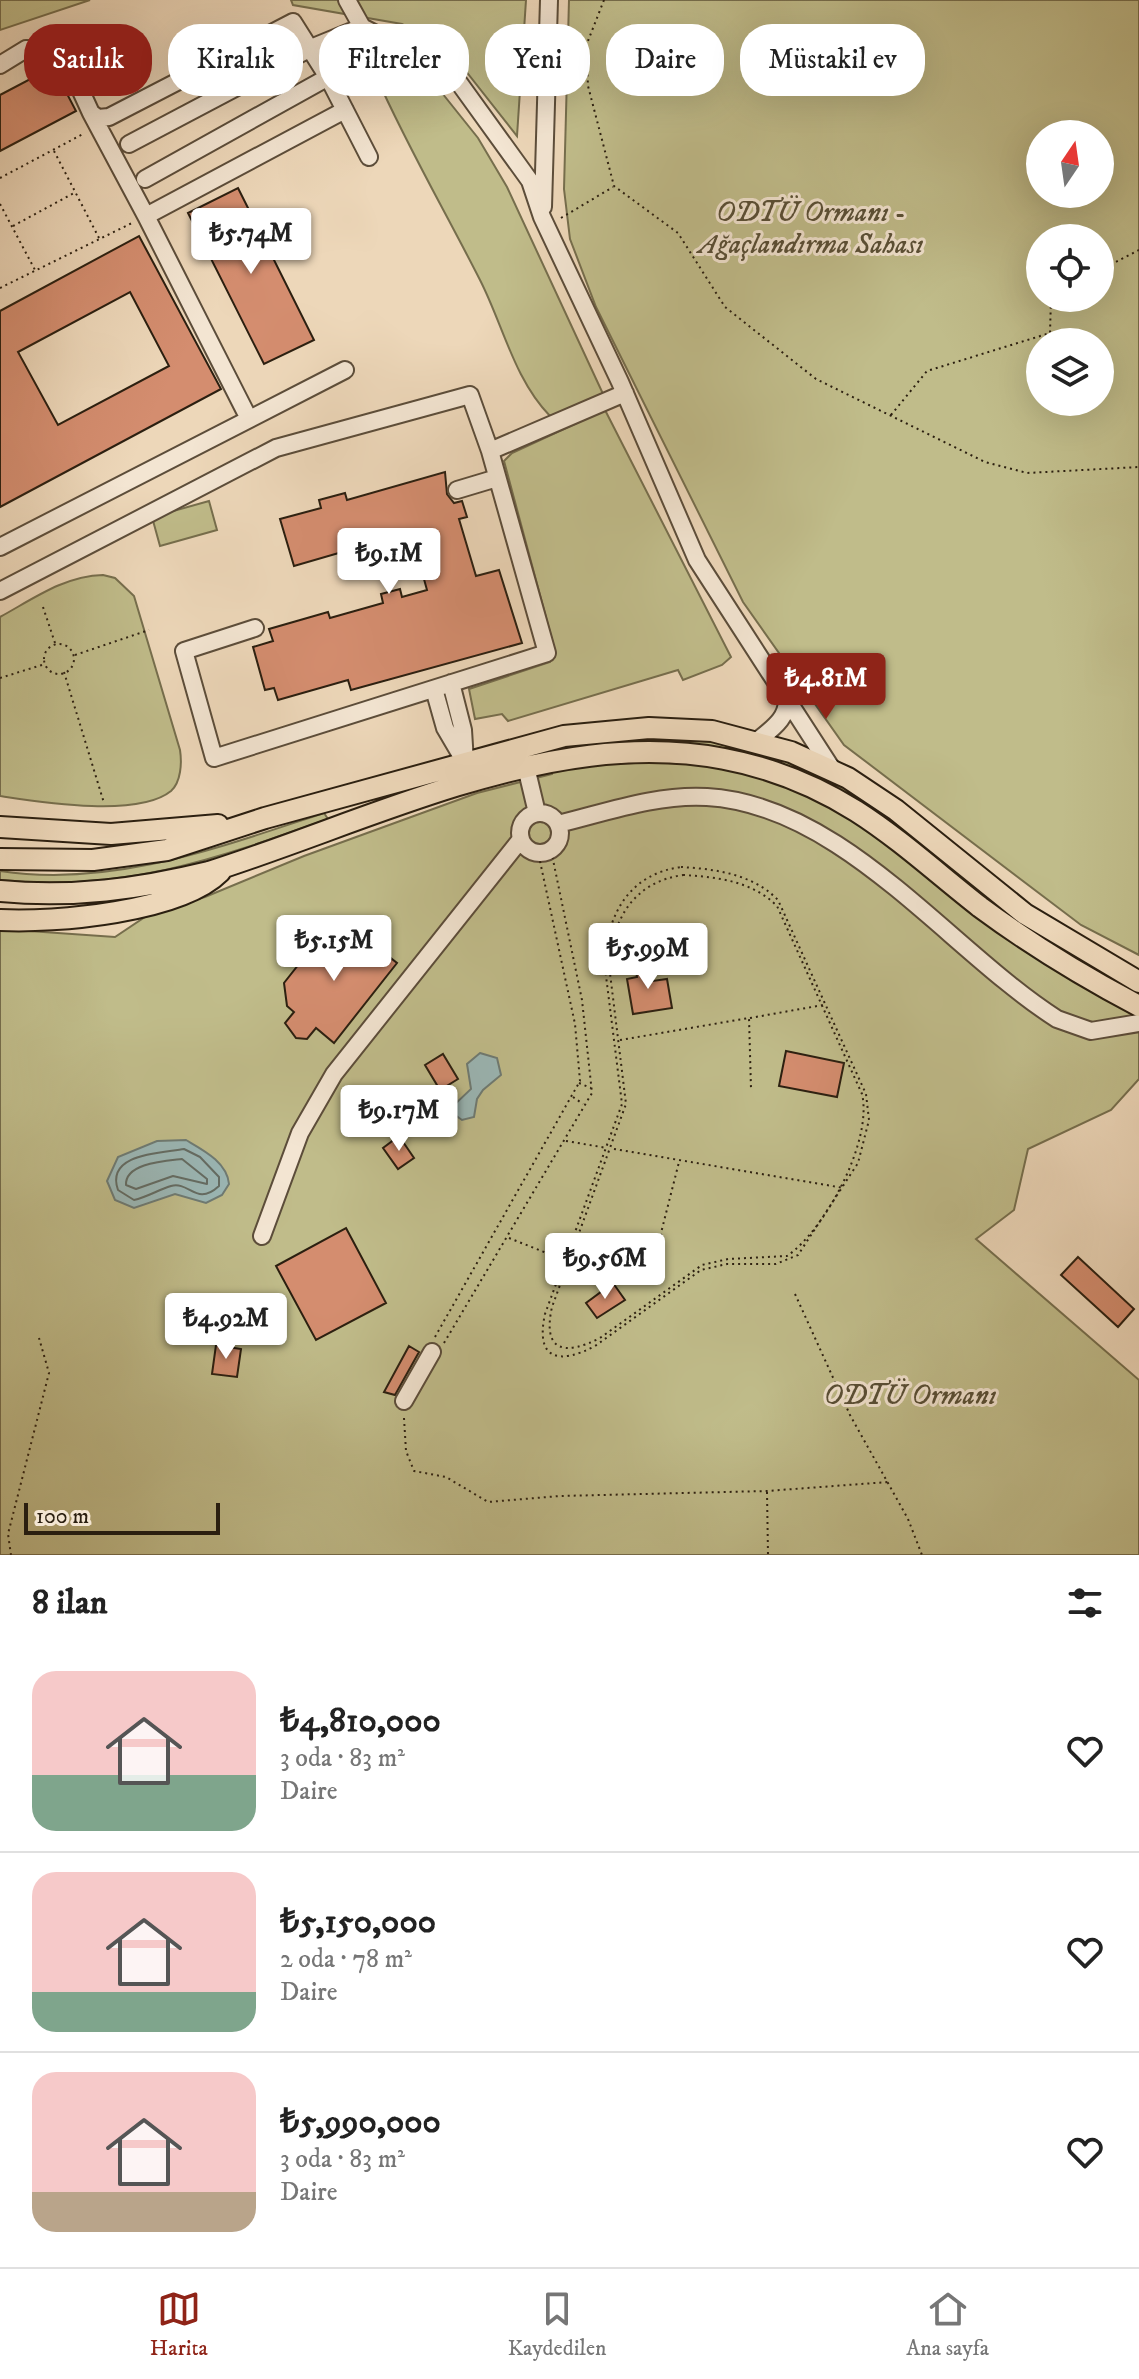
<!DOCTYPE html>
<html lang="tr">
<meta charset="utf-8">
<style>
body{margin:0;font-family:"IM FELL DW Pica",serif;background:#f2f2f2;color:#222;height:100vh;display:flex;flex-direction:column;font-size:30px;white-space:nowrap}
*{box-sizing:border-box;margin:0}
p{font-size:26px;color:#767676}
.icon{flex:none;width:44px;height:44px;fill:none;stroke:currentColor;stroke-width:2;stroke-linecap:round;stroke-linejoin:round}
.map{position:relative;height:1555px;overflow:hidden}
.panel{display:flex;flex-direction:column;background:#fff;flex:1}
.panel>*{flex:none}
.guide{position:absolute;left:24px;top:24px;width:1092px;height:72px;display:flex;gap:16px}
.needle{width:52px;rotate:13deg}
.tools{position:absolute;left:1026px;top:120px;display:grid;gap:16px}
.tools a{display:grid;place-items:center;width:88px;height:88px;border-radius:50%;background:#fff;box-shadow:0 8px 32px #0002;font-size:40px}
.scale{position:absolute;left:24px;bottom:20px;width:196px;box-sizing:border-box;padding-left:8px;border:4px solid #2b1f10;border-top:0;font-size:22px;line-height:28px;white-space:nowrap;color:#2b1f10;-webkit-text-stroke:6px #f3e5d2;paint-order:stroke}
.price{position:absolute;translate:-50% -68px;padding:0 18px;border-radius:8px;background:#fff;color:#222;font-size:26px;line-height:52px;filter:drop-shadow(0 2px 4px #0008)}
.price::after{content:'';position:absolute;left:50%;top:48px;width:24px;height:18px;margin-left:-12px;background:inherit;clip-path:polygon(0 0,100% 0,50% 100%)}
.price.on{background:#8f2418;color:#fff}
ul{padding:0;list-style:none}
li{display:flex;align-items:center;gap:24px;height:200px;padding:0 32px}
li+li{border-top:2px solid #e0e0e0}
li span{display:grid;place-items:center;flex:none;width:224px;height:160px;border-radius:24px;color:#555}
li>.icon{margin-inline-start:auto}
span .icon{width:96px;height:96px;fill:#fffc;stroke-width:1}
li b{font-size:34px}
h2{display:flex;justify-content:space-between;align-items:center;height:96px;padding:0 32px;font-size:34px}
.pill{padding:0 28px;border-radius:32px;background:#fff;box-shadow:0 8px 32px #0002;font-size:28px;line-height:72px}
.pill.on{background:#8f2418;color:#fff}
.dock{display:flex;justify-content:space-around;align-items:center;height:112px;border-top:2px solid #e0e0e0;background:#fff;font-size:22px;color:#767676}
.dock a{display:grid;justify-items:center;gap:4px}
.dock .on{color:#8f2418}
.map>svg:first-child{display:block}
.green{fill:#c0bc8a;stroke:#766e4d;stroke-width:2;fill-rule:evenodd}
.water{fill:#9bb8b7;stroke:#6e7b74;stroke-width:2}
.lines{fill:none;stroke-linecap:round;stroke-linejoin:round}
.shore{stroke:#636c64;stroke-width:2}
.building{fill:#d48d6f;stroke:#2b1f10;stroke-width:2;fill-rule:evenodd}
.minor-casing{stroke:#5c4d3a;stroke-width:20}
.major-casing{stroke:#2b1f10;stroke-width:24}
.path{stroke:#2b1f10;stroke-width:2;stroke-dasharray:2 4;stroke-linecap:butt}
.minor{stroke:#f3e5d2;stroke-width:16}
.major{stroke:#edd7b9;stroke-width:20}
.labels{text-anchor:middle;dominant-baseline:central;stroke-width:6;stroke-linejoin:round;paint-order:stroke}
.park-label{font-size:28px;font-style:italic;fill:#584e35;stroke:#f3e5d2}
</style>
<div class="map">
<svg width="1139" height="1555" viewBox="0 0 1139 1555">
<rect width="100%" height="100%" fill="#edd7b9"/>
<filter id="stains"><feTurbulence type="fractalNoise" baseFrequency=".0025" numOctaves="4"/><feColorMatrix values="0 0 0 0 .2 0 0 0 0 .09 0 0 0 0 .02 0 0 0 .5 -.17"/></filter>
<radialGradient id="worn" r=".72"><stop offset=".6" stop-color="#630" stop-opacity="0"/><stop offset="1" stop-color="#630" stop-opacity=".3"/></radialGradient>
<path class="green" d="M0 0H90L0 30Z
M291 0H526L517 136 450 51 402 24 293 5Z
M569 0H1139V955L1081 925 844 745 743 602 596 307 570 239 564 189ZM1040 134H1100V194H1040ZM1040 238H1100V298H1040ZM1040 342H1100V402H1040Z
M400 69 434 83 478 138 507 187 604 396 550 416C514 379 503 325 480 280 445 211 407 146 376 76Z
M605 410 731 657 722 665 683 680 678 670 508 721 502 714 475 719 469 689 550 662 555 651 504 461 512 453Z
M209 501 217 530 160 546 152 517Z
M103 575 115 578 134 596 180 750C182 763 181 782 171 791 138 818 40 802 0 796V617C33 599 64 576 103 575Z
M677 735 773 753 846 788 1041 934 1139 992V999L1052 949 910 843 747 756 690 745 631 743 581 748 474 768 576 741Z
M623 750 788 776 1139 1006V1079L1111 1110 1028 1149 1014 1210 976 1239 1139 1380V1555H0V929L115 937 154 911 205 897 304 856 477 793 552 774 551 761Z
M324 813 328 819C214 860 123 892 0 880V871C113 888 220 847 324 813Z"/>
<path class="water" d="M480 1053 497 1058 501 1075 483 1090 477 1099 474 1117 462 1120 455 1115 453 1106 471 1089 467 1064Z
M186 1140C203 1150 227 1162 229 1184L222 1195 206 1203 175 1194 134 1208 115 1200 107 1181 118 1157 157 1141Z"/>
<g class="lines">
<path class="shore" d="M184 1149 200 1157 219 1177V1186C196 1207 190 1181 171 1186 158 1190 147 1197 134 1200L118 1190C105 1153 162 1153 184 1149Z
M182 1159 207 1179V1184L173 1176 136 1189 126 1185C125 1163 165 1161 182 1159Z"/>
</g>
<path class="building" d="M53 67 76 111 0 151V95Z
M238 188 314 340 264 364 188 213Z
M139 236 221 389 0 507V311ZM130 292 169 366 58 425 18 352Z
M445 472 447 494 454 503 462 501 467 517 459 519 476 576 499 570 522 643 351 690 348 680 278 700 274 688 265 690 253 647 273 641 269 629 328 612 330 618 383 603 381 594 400 589 402 597 427 590 411 532 294 566 280 519 321 508 319 500 345 493 347 500Z
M337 925 350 926 397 963 334 1043 316 1028 307 1039 296 1038 285 1023 294 1012 287 1006 284 983 325 931Z
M649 960 653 981 667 979 672 1008 633 1014 627 979 637 977 635 963Z
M786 1051 844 1063 837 1097 779 1086Z
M443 1054 458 1079 440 1090 425 1065Z
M399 1136 414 1158 398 1169 383 1148Z
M346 1228 386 1303 316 1340 276 1266Z
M1078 1257 1134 1309 1118 1327 1061 1275Z
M613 1283 625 1300 597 1318 586 1303Z
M216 1345 241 1349 237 1377 212 1374Z
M409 1346 419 1352 395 1395 384 1392Z"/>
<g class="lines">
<g class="minor-casing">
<path id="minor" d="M347 0 362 27
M0 65 26 49 55 50 75 78 91 113 98 118 109 117 293 22 329 79 369 157
M91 113 146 216 345 110
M129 144 311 48 362 27 452 73 530 181 542 217 620 382 697 560 832 769
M145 179 368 55 398 43
M543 207 549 0
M146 216 249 419
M457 490 497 478
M0 547 345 370
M0 591 276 448 470 395 490 451 625 393
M255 628 184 651 214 758 547 653 490 451
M451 683 463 730 465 762
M434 689 445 728 462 757
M757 741C772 729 791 716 786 695
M526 767 537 813
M520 833a20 20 0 1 1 40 0a20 20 0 1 1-40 0Z
M558 824C607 812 657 794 707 797 843 805 949 950 1057 1019L1091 1031 1139 1023
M262 1236 300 1133 334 1074 521 839
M404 1401 432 1352"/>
</g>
<g class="major-casing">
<path id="major" d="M0 827 111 834 218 825
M0 859 93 860 167 850 265 818 564 736 649 728 712 731 791 752 848 778 896 810 1025 914 1139 982
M0 891C72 898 139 889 209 872 422 804 641 677 856 811 900 839 939 875 980 907 1030 944 1084 977 1139 1006
M0 920C55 923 180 912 220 872"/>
</g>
<path class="path" d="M604 0 586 46 588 86 614 186 678 233 725 307 816 379 985 462 1027 473 1139 467
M54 151 99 238
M0 178 83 134
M0 204 35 270
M561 218 613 187
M13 226 74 193
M1100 270 1139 250
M0 288 132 223
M891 415 927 371 1050 333 1051 298
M43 607 55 643
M44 659a15 15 0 1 1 30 0a15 15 0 1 1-30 0Z
M75 655 149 630
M64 672 104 803
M0 678 45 664
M681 867C715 869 753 874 778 900L866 1094 869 1120 858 1163 798 1255 776 1264H727L701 1270 595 1346C559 1365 535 1360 545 1314L622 1104 604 960C609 912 630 874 681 867Z
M683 875C717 877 752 881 777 906L862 1094C873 1141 825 1230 787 1256L728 1259 702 1265 600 1338C565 1356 542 1352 552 1307L626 1104 609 965C613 918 634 882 683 875Z
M750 1018 823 1005
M620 1040 749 1018 751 1089
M579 1083 591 1088
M573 1097 583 1104
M566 1141 607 1148
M614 1149 844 1188
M509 1238 569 1262 640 1282 664 1267 661 1233 679 1162
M795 1294 850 1415 908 1519 922 1555
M435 1337 580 1081 575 1024 538 852
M444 1343 592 1093 582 1000 551 850
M404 1418 406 1451 414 1471 446 1477 488 1502 560 1496 767 1491 888 1482
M767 1492 768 1555
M11 1555 8 1534 49 1373 39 1338"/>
<use href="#minor" class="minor"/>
<use href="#major" class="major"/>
</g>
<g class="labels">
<g class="park-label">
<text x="811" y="212">ODTÜ Ormanı -<tspan x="811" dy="32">Ağaçlandırma Sahası</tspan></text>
<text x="910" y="1395">ODTÜ Ormanı</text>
</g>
</g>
<rect width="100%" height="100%" filter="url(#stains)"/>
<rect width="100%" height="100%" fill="url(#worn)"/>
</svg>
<div class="tools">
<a><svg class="needle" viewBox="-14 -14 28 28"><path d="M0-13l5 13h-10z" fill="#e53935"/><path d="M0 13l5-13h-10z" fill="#767676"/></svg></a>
<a><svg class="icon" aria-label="locate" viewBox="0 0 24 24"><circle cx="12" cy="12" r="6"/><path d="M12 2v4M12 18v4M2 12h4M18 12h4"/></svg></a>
<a><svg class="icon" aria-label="layers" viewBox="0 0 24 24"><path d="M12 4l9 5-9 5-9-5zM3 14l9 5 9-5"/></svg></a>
</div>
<div class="scale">100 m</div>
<b class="price" style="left:251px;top:276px">₺5.74M</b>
<b class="price" style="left:389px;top:596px">₺9.1M</b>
<b class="price on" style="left:826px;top:721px">₺4.81M</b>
<b class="price" style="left:334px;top:983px">₺5.15M</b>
<b class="price" style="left:648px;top:991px">₺5.99M</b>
<b class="price" style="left:399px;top:1153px">₺9.17M</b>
<b class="price" style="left:605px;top:1301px">₺9.56M</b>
<b class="price" style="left:226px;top:1361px">₺4.92M</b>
<div class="guide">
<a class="pill on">Satılık</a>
<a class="pill">Kiralık</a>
<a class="pill">Filtreler</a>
<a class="pill">Yeni</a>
<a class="pill">Daire</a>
<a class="pill">Müstakil ev</a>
</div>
</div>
<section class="panel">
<h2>8 ilan<svg class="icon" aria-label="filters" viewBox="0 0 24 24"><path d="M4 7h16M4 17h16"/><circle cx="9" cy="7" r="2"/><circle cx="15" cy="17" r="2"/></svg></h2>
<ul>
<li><span style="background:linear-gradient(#f6c9c9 65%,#7fa58c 0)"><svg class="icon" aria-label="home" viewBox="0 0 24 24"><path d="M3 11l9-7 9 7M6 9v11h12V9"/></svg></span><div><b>₺4,810,000</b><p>3 oda · 83 m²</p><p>Daire</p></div><svg class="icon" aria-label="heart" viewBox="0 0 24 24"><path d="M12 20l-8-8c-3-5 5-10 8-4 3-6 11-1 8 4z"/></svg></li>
<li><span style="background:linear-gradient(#f6c9c9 75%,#7fa58c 0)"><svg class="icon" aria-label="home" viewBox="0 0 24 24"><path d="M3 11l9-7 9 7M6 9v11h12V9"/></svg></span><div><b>₺5,150,000</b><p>2 oda · 78 m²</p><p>Daire</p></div><svg class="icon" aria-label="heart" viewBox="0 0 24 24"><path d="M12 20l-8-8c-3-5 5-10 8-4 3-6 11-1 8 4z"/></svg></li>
<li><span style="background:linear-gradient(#f6c9c9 75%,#b9a48a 0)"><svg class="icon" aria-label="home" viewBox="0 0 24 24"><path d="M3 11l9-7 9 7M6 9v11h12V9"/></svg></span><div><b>₺5,990,000</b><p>3 oda · 83 m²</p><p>Daire</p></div><svg class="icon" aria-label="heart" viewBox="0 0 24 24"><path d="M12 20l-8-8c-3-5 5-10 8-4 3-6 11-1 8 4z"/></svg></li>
</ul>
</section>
<nav class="dock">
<a class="on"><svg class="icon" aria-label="map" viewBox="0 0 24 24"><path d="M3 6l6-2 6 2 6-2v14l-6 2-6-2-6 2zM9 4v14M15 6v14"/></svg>Harita</a>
<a><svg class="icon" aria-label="saved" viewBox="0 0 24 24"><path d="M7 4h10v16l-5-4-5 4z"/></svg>Kaydedilen</a>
<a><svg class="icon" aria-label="home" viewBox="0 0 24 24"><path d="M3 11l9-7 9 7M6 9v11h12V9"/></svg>Ana sayfa</a>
</nav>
